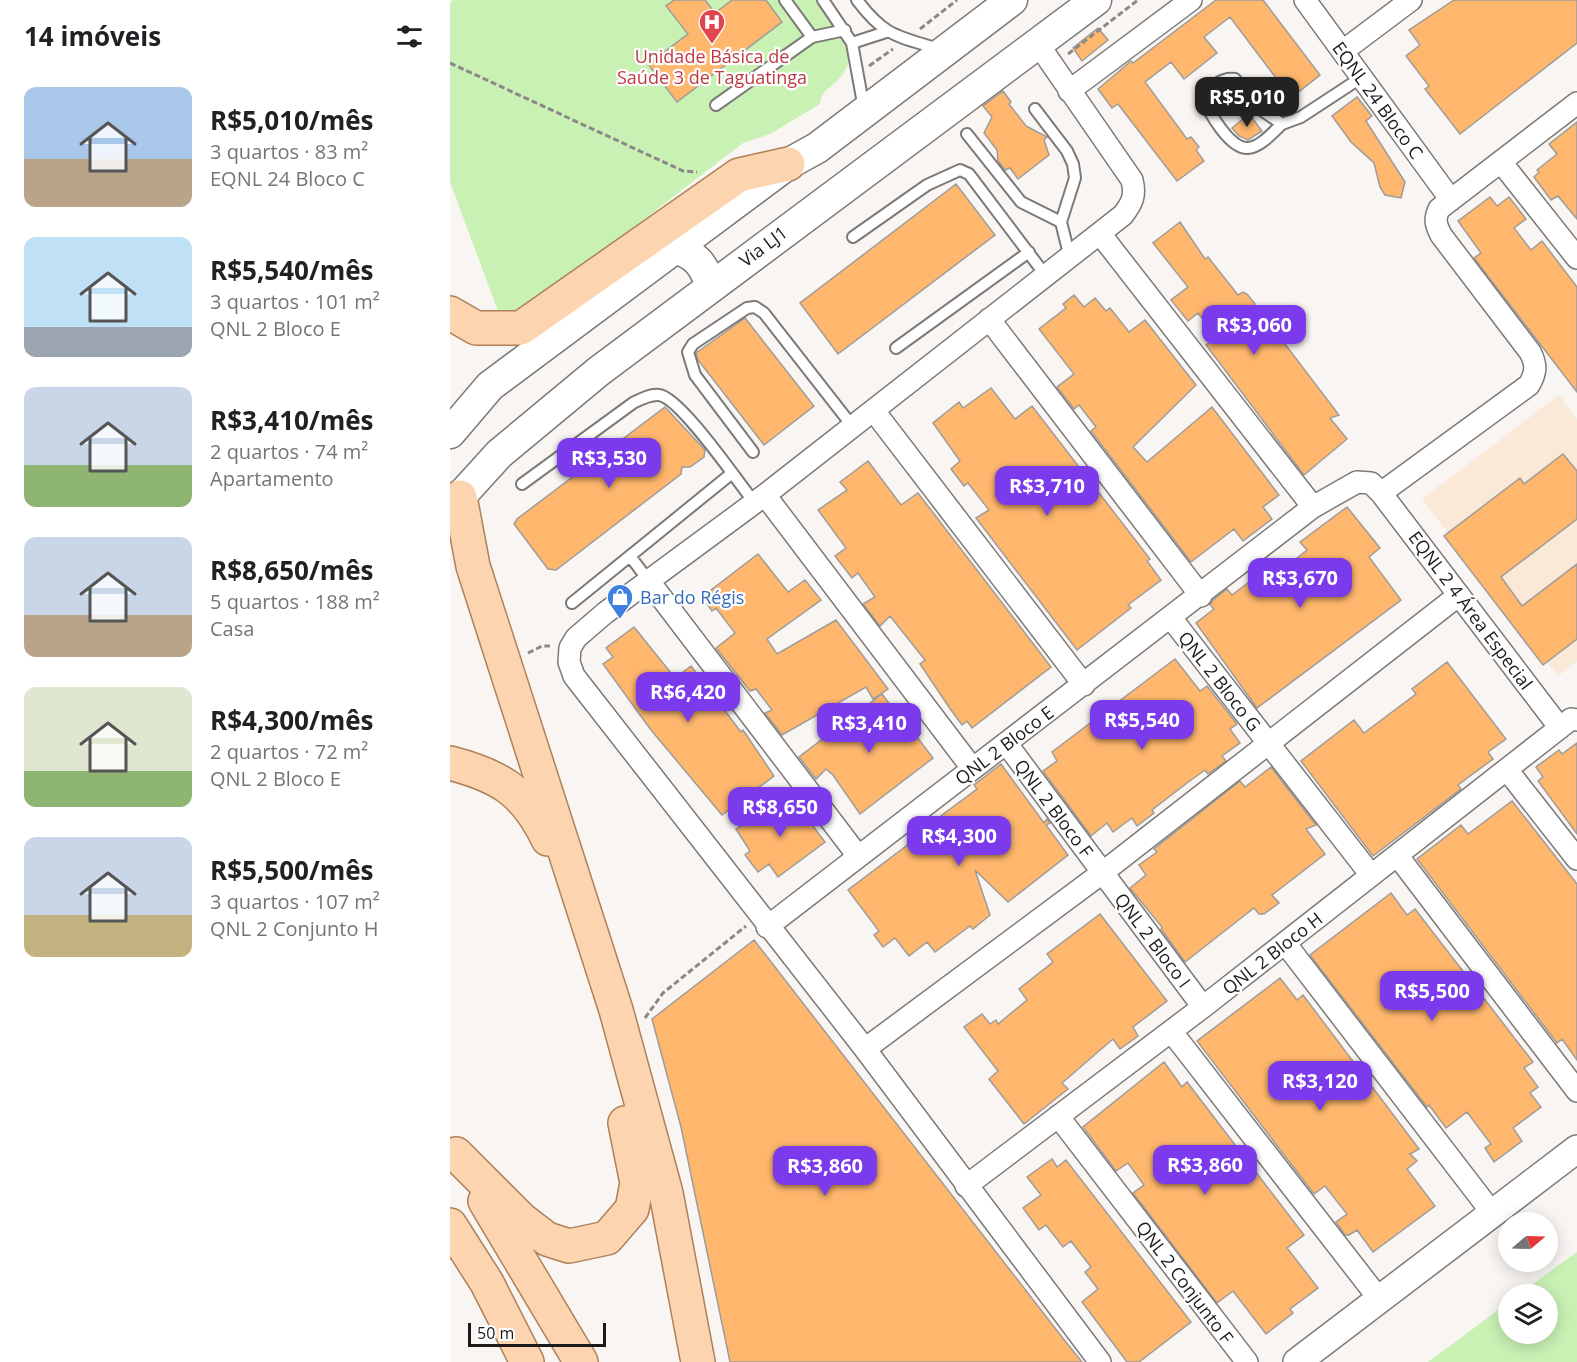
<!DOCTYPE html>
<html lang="pt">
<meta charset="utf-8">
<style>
body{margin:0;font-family:"Open Sans",sans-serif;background:#f6f6f6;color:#202124;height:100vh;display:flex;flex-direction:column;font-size:22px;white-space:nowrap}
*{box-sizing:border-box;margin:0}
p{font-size:20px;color:#757577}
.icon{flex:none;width:33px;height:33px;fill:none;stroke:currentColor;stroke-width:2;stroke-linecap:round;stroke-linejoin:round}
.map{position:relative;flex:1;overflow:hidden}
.drawer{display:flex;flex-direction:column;background:#fff;width:450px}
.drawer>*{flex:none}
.needle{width:39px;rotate:71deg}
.fabs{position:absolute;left:1048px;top:1212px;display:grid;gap:12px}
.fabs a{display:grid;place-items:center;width:60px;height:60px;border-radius:50%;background:#fff;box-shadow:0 3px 15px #0003;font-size:30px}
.scale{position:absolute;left:18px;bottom:15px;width:138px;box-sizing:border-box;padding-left:6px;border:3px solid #1c1a1a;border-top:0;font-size:16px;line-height:21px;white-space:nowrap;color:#1c1a1a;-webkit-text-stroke:4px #fff;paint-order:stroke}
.price{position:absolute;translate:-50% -51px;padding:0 14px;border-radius:12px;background:#7c3aed;color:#fff;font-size:20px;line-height:39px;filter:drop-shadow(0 2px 3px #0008)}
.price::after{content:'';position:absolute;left:50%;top:36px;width:18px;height:14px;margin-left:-9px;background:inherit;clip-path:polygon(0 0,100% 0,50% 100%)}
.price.active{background:#222;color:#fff}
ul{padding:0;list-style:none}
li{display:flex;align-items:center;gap:18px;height:150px;padding:0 24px}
li span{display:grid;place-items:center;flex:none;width:168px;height:120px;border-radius:12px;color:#555}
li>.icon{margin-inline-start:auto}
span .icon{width:72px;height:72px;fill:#fffc;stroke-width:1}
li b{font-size:26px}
h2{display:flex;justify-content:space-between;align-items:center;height:72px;padding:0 24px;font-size:26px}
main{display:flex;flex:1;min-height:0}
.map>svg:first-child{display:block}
.education{fill:#fae9d7}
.green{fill:#c9f1b4}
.building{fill:#feb76d;stroke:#9f9c99;stroke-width:1.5}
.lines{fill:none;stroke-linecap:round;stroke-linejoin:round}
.service-casing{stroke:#7c7977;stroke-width:14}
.minor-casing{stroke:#7c7977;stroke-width:24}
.tertiary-casing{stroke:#7c7977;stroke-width:30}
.secondary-casing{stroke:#7c7977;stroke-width:33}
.primary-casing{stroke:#ae8159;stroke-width:36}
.path{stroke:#8b8887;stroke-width:3;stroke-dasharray:6 3;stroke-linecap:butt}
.service{stroke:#fff;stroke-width:10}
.minor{stroke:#fff;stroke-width:21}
.tertiary{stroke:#fff;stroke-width:27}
.secondary{stroke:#fff;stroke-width:30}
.primary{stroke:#fdd4b0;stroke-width:33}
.labels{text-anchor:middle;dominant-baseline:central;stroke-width:4.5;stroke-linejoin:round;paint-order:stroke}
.health-label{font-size:18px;fill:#be3a42;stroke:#fff}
.street-label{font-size:18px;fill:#1c1a1a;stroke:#fff}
.shop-label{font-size:18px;fill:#366cbe;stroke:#fff;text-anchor:start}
</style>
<main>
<section class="drawer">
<h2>14 imóveis<svg class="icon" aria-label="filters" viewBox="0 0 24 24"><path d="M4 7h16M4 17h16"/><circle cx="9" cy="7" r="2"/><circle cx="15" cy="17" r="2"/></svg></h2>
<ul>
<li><span style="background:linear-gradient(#a9c7e8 60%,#b9a48a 0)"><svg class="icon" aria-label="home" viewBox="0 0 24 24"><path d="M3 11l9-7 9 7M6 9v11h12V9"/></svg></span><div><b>R$5,010/mês</b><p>3 quartos · 83 m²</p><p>EQNL 24 Bloco C</p></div></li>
<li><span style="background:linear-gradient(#bfe0f5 75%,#9aa5b1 0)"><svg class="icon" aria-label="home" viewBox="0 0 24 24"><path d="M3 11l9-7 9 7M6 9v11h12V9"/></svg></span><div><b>R$5,540/mês</b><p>3 quartos · 101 m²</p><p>QNL 2 Bloco E</p></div></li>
<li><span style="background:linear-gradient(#c9d6e8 65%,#8fb573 0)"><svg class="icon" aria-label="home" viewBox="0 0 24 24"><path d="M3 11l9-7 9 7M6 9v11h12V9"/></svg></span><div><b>R$3,410/mês</b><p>2 quartos · 74 m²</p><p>Apartamento</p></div></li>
<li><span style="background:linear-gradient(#c9d6e8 65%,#b9a48a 0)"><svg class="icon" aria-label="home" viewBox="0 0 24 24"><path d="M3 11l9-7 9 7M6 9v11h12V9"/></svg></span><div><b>R$8,650/mês</b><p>5 quartos · 188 m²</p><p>Casa</p></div></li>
<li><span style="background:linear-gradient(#dfe7d0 70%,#8fb573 0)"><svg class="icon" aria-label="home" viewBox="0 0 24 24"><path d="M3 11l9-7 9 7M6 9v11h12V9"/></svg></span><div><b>R$4,300/mês</b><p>2 quartos · 72 m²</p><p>QNL 2 Bloco E</p></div></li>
<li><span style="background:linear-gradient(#c9d6e8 65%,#c2b280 0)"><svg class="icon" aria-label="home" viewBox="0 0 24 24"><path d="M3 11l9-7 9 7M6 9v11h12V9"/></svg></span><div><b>R$5,500/mês</b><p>3 quartos · 107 m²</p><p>QNL 2 Conjunto H</p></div></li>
</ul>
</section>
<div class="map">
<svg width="1127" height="1362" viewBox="0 0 1127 1362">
<rect width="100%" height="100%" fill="#f9f5f3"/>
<path class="education" d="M1109 395 1127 420V661L1108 676 972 499Z"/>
<path class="green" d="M3 0H378C392 29 415 54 386 82 378 89 371 92 370 104L320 134 293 143 83 305 51 319 0 182V2Z
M1127 1252V1362H978L1059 1302V1334H1098V1294H1069Z"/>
<path class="building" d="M224 0H255L265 13 282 0H316L332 22 227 102 198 64 238 34 216 6Z
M766 0H813L870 75 841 98 780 17 754 37 767 53 734 79 721 62 695 82 737 139 741 137 749 147 746 150 754 161 727 181 668 104 662 108 648 89 681 61 683 63Z
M1004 0H1127V43L1010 134 975 89 979 86 956 56 970 45 959 30Z
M648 28 658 40 632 61 623 48Z
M553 91 561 102 559 104 576 126 597 137 594 140 599 155 568 179 560 168 555 170 548 161 547 150 534 133 542 117 533 106Z
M907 97 922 116 916 121 955 182 951 198 935 195 930 187 924 163 901 142 882 116Z
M799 114 812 131 798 140 789 136 782 128Z
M1127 122V219L1108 196 1101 200 1084 177 1089 172 1087 170 1107 154 1099 144Z
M506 184 545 235 388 354 350 303Z
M1040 197 1047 206 1059 197 1076 219 1064 228 1081 250 1092 241 1127 287V392L1024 258 1031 253 1008 221Z
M730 222 755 259 758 257 788 295 793 292 797 294 805 304 798 310 815 332 822 327 889 415 880 418 897 439 854 475 756 345 767 337 748 313 738 321 721 300 738 287 703 243Z
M624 295 634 307 645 298 656 311 660 308 679 332 695 320 746 385 683 447 697 462 762 407 829 495 813 507 822 519 793 541 784 529 741 562 641 431 646 427 629 405 624 409 607 387 624 374 589 329 616 308 613 304Z
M295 318 364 406 314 445 248 360 246 353Z
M541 388 565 419 582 406 700 559 697 561 711 580 678 605 681 608 627 650 526 518 539 510 518 483 514 486 501 469 510 461 483 423 509 402 513 408Z
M215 407 255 450 254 457 240 467H232L231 474 106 570 98 569 64 524 67 519Z
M1113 454 1127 471V519L1051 577 1072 606 1127 564V639L1093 665 994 536 1070 478 1074 484Z
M418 461 451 505 468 493 601 667 522 728 517 721 512 725 501 710 470 664 475 660 440 616 430 626 413 604 425 597 408 573 402 578 385 556 396 548 368 510 397 490 390 482Z
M897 507 930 548 919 557 951 600 807 708 746 623 764 609 760 605 763 600 777 589 782 595 816 569 820 580 857 550 850 542Z
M308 554 338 592 355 580 371 600 317 639 327 654 386 620 438 689 423 699 416 687 332 735 315 713 322 710 306 689 300 691 266 648 285 633 266 608 262 611 252 597Z
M184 627 225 678 241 666 291 732 293 730 324 776 272 815 201 730 153 664 163 657 156 648Z
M725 659 750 691 757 686 787 724 780 729 790 743 772 756 776 761 758 774 755 770 737 783 702 810 704 813 687 826 682 818 663 832 657 823 641 836 593 771 607 761 602 752Z
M997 662 1056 739 1038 752 1043 759 1008 785 1011 789 923 856 851 761 904 720 914 733 966 694 962 689Z
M432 694 456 726 463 722 471 733 467 737 483 758 410 814 383 775 376 769 366 779 349 757Z
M1127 743V834L1088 781 1093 777 1086 767 1109 750 1112 754Z
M551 764 594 823 597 819 600 823 596 825 618 855 558 902 525 870 540 915 523 929 520 926 485 952 477 942 459 956 445 938 433 947 424 935 429 931 398 890 476 831 492 815 527 789 524 785Z
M821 767 866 825 856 829 875 854 822 895 829 903 814 914H809L804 908 735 962 711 929 712 927 680 888 696 875 689 865 707 852 704 849 790 781 795 787Z
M341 797 375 842 328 877 319 864 308 872 295 855 300 851 286 829Z
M1062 801 1127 884V1060L1112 1039 1107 1043 967 859 1011 825 1018 834Z
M941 893 957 915 965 909 1083 1062 1074 1068 1088 1087 1080 1093 1091 1107 1063 1128 1072 1141 1044 1162 1035 1148 1041 1144 1017 1112 996 1128 979 1105 977 1107 860 955Z
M650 914 717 1001 683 1027 688 1036 670 1049 663 1039 612 1083 618 1089 574 1124 539 1079 548 1071 514 1027 532 1014 540 1024 546 1020 548 1024 577 1000 569 989 603 962 597 954Z
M304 940 615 1341 632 1362H280L231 1127 202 1019Z
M830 978 847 1000 853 995 969 1149 960 1154 967 1161 957 1169 985 1206 923 1252 907 1230 899 1235H895L886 1222 897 1214 875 1186 864 1194 747 1041Z
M714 1062 732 1087 737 1082 854 1235 837 1248 868 1288 840 1309 843 1313 816 1334 783 1291 767 1303 683 1193 694 1185 678 1163 666 1171 633 1127Z
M602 1159 607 1167 616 1160 741 1322 689 1362H677L632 1302 648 1289 635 1272 641 1267 621 1241 613 1247 596 1225 589 1230 573 1208 591 1195 577 1177Z"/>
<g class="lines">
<g class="service-casing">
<path id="service" d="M335 0 362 37
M373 0 402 43 414 109
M407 0C435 37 447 36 489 49
M402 43 436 32
M266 105 362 37 395 30
M585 109 617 151 623 164 625 178 611 222 620 258
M832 124C823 132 811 147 798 148 780 149 758 112 754 97 760 87 772 77 785 79L813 111 832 124 851 117 912 77
M517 134 571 202 611 222
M403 237 477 185 510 170 519 174 596 276
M446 348 579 252
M303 452 245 375 238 352 243 344 297 308 305 307 314 313 403 427
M72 484 183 403C191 399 200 394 209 395 230 397 288 482 304 502
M180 556 198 580
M122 603 281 474"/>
</g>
<g class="minor-casing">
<path id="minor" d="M855 0 1001 200
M588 44 682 180C686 196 682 203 673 215L315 495 155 613 126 638 120 648 119 662 124 676 415 1049 650 1362
M893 51 961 0
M619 91 741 0
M1051 162 1127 258
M651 235 863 507
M539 319 751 596
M424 411 634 685
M931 493 1079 385C1086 373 1087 365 1080 352L991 235C986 225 984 220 989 209L1127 103
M315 495 522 768
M198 580 408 856
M721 618 921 875
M556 743 753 1007
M1058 771 1127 859
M947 855 1127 1091
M317 927 863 507 907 482 921 483 931 493 1110 728
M835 943 1043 1214
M721 1031 930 1300
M415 1049 652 873 1009 595
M608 1116 797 1362
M516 1186 753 1007 1121 719 1127 720"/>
</g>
<g class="tertiary-casing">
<path id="tertiary" d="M847 1362 1127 1149"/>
</g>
<g class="secondary-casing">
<path id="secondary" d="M225 248C247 255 253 265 261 285
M0 433 40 386 338 164 367 148 562 0
M0 514 10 497 49 454 149 371 646 0"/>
</g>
<g class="primary-casing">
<path id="primary" d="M0 313 26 328H71L289 175 338 164
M10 497 23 566 166 1010 216 1193 248 1362
M0 763C50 776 75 791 98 839
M6 1154 71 1219 97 1239 119 1246 157 1238 182 1209 187 1183 175 1123
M35 1201 131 1362
M0 1225 37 1283 77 1362"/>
</g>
<path class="path" d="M470 29 507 0
M618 54 688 0
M0 63 233 171 247 172
M419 66 443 49
M78 653 92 646H100
M195 1018 213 993 296 926"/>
<use href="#service" class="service"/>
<use href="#minor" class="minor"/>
<use href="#tertiary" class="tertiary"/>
<use href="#secondary" class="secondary"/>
<use href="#primary" class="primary"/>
</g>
<defs>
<g id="hospital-pin" transform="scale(1.35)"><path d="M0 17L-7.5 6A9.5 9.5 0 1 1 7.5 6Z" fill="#e0444e" stroke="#fff"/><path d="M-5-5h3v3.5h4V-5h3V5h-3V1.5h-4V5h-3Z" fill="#fff"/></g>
<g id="shop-pin" transform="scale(1.35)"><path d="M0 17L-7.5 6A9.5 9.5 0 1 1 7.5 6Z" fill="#3f7fe0" stroke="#fff"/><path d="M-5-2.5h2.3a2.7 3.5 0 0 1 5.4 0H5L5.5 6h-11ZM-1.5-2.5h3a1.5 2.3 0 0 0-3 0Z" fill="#fff"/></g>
</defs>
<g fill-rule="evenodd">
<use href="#hospital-pin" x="262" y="22"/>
<use href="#shop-pin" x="170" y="597"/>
</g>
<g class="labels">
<g class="health-label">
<text x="262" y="56">Unidade Básica de<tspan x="262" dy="21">Saúde 3 de Taguatinga</tspan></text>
</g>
<g class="street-label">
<text transform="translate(928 100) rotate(54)">EQNL 24 Bloco C</text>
<text transform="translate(313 246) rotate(-37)">Via LJ1</text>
<text transform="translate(1021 610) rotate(53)">EQNL 2 4 Área Especial</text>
<text transform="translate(770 681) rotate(52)">QNL 2 Bloco G</text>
<text transform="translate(554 745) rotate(-37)">QNL 2 Bloco E</text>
<text transform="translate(604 808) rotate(53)">QNL 2 Bloco F</text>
<text transform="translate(703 940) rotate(53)">QNL 2 Bloco I</text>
<text transform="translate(822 953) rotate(-38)">QNL 2 Bloco H</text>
<text transform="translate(735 1282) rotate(53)">QNL 2 Conjunto F</text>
</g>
<g class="shop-label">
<text x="190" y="597">Bar do Régis</text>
</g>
</g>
</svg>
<div class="fabs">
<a><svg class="needle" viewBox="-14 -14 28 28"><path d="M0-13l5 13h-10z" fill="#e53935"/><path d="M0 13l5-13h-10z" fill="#757577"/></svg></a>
<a><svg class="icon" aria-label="layers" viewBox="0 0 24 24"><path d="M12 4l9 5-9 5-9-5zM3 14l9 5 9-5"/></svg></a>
</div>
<div class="scale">50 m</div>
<b class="price active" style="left:797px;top:128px">R$5,010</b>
<b class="price" style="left:804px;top:356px">R$3,060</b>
<b class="price" style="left:159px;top:489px">R$3,530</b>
<b class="price" style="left:597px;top:517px">R$3,710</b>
<b class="price" style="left:850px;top:609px">R$3,670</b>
<b class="price" style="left:238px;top:723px">R$6,420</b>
<b class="price" style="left:692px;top:751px">R$5,540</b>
<b class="price" style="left:419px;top:754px">R$3,410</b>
<b class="price" style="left:330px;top:838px">R$8,650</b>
<b class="price" style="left:509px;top:867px">R$4,300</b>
<b class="price" style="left:982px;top:1022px">R$5,500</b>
<b class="price" style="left:870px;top:1112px">R$3,120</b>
<b class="price" style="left:755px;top:1196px">R$3,860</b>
<b class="price" style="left:375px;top:1197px">R$3,860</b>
</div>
</main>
